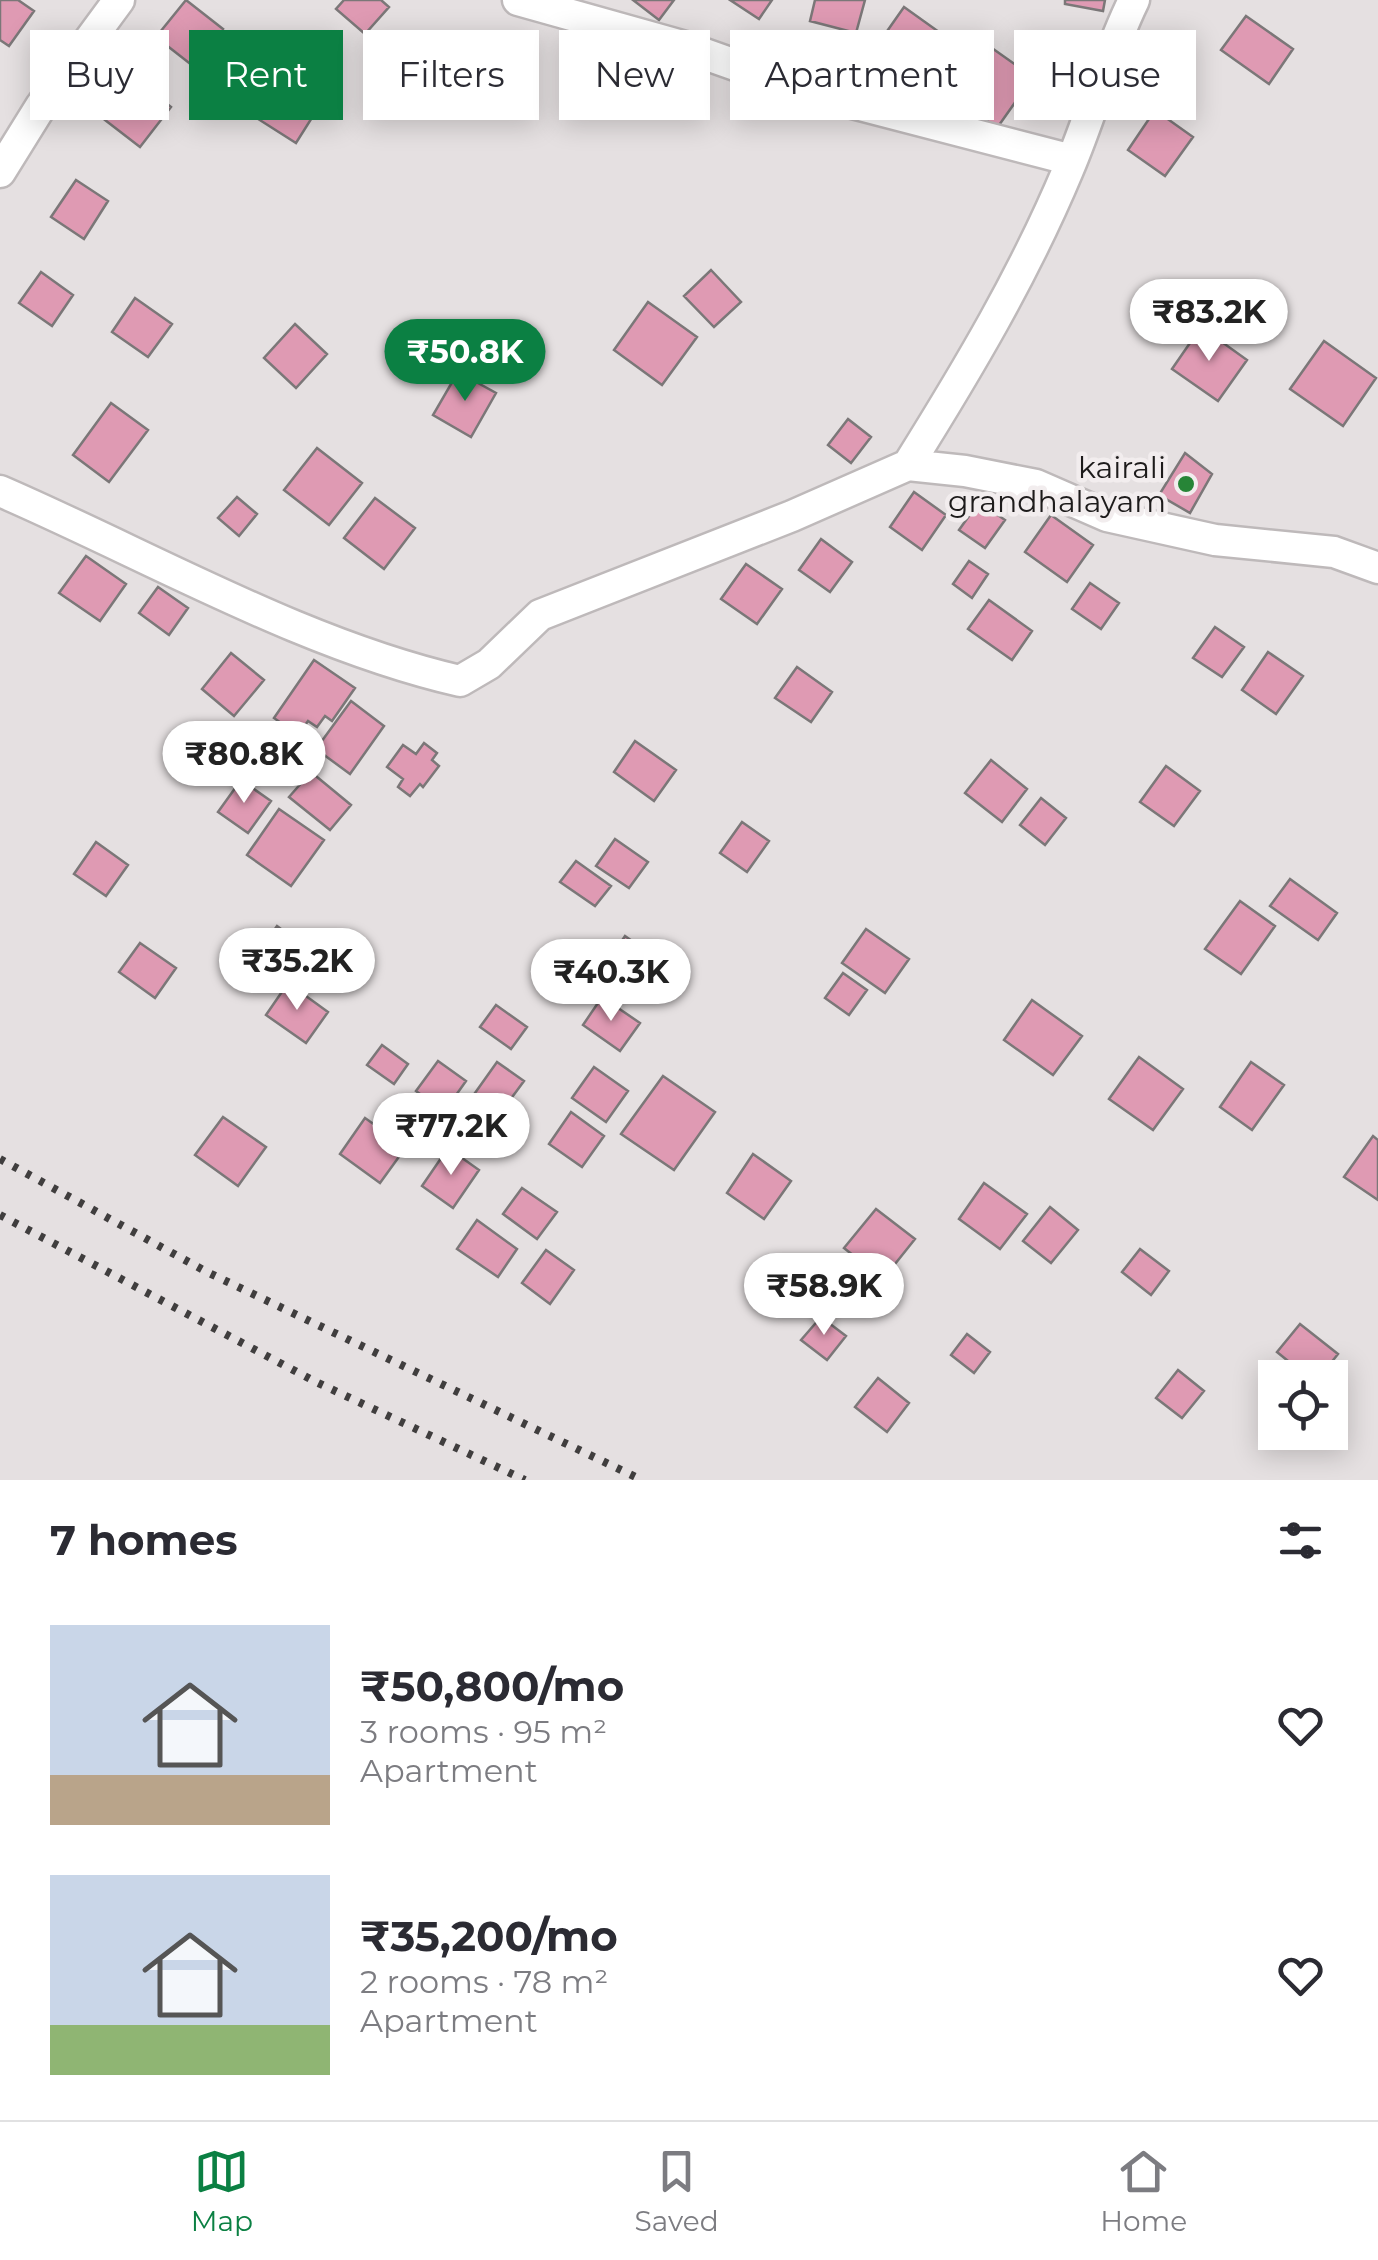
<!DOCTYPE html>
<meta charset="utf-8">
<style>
body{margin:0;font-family:Montserrat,sans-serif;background:#f2f2f3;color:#2b2b33;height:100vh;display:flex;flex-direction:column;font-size:38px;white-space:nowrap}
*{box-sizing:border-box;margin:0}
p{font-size:32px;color:#7c7c81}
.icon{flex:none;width:55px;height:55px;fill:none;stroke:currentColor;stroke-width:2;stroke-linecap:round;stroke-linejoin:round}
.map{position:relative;height:1480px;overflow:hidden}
.details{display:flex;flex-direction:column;background:#fff;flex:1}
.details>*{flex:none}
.banner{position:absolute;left:30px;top:30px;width:1320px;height:90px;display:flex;gap:20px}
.buttons{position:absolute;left:1258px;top:1360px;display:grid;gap:20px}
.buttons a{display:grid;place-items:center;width:90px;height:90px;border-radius:0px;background:#fff;box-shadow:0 5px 25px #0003;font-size:50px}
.price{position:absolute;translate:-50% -85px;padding:0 22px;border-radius:35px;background:#fff;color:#222;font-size:32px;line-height:65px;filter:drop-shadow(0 2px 5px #0008)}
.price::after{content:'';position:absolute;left:50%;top:60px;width:30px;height:22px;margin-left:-15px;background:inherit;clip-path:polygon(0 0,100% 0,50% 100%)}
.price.selected{background:#0b8043;color:#fff}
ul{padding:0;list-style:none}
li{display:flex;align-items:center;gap:30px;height:250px;padding:0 50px}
li span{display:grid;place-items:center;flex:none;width:280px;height:200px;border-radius:0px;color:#555}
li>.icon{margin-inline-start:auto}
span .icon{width:120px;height:120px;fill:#fffc;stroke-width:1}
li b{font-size:42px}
h2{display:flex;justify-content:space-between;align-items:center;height:120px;padding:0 50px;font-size:42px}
.tag{padding:0 35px;border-radius:0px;background:#fff;box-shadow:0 5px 25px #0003;font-size:35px;line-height:90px}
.tag.selected{background:#0b8043;color:#fff}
.tabs{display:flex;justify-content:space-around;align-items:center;height:140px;border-top:2px solid #e1e1e2;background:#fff;font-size:28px;color:#7c7c81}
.tabs a{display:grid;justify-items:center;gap:5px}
.tabs .selected{color:#0b8043}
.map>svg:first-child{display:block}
.building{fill:#df9ab3;stroke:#7b7778;stroke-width:2.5}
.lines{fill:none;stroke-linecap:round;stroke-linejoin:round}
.street-casing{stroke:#beb9ba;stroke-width:35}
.street{stroke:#fff;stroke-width:30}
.rail{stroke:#403e3e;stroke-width:8;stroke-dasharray:5 10;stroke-linecap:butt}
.poi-dot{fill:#278537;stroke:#f2edee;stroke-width:4}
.labels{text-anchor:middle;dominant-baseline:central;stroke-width:9;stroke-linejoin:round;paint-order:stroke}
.poi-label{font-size:30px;fill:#1d1b1b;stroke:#f2edee;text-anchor:end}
</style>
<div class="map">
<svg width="1378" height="1480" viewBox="0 0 1378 1480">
<rect width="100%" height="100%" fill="#e5e0e1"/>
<path class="building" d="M0 0H18L34 11 9 46 0 40Z
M186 0 223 29 193 66 156 37Z
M344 0H381L389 7 365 34 336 9Z
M633 0H674L659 20Z
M730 0H772L759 19Z
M815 0H865L856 33 810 21Z
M1065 0H1105L1103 11 1065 4Z
M904 7 939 32 919 62 883 37Z
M1246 16 1293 49 1269 84 1221 50Z
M989 46 1033 77 997 128 953 96Z
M290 60 332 86 296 143 255 117Z
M137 80 171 107 140 147 105 120Z
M1155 110 1193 137 1165 176 1128 150Z
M76 180 108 201 84 239 51 217Z
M711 270 741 302 714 327 684 296Z
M41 272 73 295 52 326 19 303Z
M135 298 172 324 148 357 112 332Z
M648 302 697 337 662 385 614 350Z
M295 324 327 354 296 388 264 358Z
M1201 327 1247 360 1218 401 1172 369Z
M1324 341 1376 378 1343 426 1290 389Z
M458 372 496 393 471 437 433 415Z
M111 403 148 430 109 482 73 455Z
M848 419 871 437 851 463 828 445Z
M317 448 362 483 329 525 284 490Z
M1185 453 1212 474 1190 513 1159 495Z
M914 492 946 515 922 550 890 527Z
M237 497 257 514 239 536 218 518Z
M375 498 415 528 384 569 344 538Z
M979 502 1005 520 985 548 959 530Z
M1051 515 1093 545 1067 582 1025 552Z
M821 539 852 562 830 592 799 570Z
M86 556 126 584 100 621 59 593Z
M969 561 988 574 972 598 953 584Z
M746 564 782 589 757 624 721 599Z
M1090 583 1119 603 1101 629 1072 609Z
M158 587 188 608 169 635 139 613Z
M989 600 1032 631 1012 660 968 629Z
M1215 627 1244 647 1222 677 1193 658Z
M1268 652 1303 676 1276 714 1242 690Z
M231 653 264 680 234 716 202 689Z
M314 660 355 688 332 721 325 716 317 727 308 721 298 735 274 718Z
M797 667 832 692 811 722 775 698Z
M351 701 384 726 350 774 316 749Z
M635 741 676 770 654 801 614 772Z
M424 743 437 753 432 760 439 766 423 787 420 784 410 796 398 787 403 779 387 767 403 745 416 754Z
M991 760 1027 789 1002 822 965 793Z
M1166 766 1200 791 1174 826 1140 802Z
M311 772 351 805 330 830 289 797Z
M241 780 271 801 248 833 218 812Z
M1041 798 1066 818 1045 845 1020 825Z
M279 809 324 840 291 886 247 855Z
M742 822 769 841 747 872 720 853Z
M615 839 648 862 629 888 596 866Z
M96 842 128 865 106 896 74 874Z
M576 861 611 886 595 906 560 882Z
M1290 879 1337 913 1318 940 1270 906Z
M1240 901 1275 926 1241 974 1205 949Z
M277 926 308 949 289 976 258 953Z
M866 929 909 959 885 993 842 963Z
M625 936 652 955 635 978 609 960Z
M140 943 176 968 155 998 119 972Z
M843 973 867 990 849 1015 825 998Z
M288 983 328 1012 306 1043 266 1015Z
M602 997 640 1023 620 1051 583 1025Z
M1032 1000 1082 1036 1053 1075 1004 1040Z
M496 1005 527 1027 511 1049 480 1027Z
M382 1045 408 1064 394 1084 367 1065Z
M1139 1057 1183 1089 1153 1130 1109 1099Z
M438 1061 466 1081 444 1112 416 1091Z
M497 1062 524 1081 501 1112 475 1093Z
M1251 1062 1284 1085 1252 1130 1220 1107Z
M594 1067 628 1091 606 1122 572 1098Z
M663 1076 715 1112 674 1170 621 1134Z
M571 1112 604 1136 582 1167 549 1144Z
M223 1117 266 1147 238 1186 195 1155Z
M365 1118 406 1147 380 1183 340 1154Z
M1373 1136 1378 1140V1200L1344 1177Z
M448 1148 479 1170 453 1208 422 1186Z
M753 1154 791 1181 764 1219 727 1193Z
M984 1183 1027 1214 1000 1249 959 1219Z
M522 1188 557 1212 537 1239 503 1214Z
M1050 1207 1078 1230 1051 1263 1023 1241Z
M876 1209 915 1239 883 1279 844 1248Z
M477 1220 517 1249 498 1277 457 1249Z
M1140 1249 1169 1271 1151 1295 1122 1272Z
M546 1250 574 1270 550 1304 522 1283Z
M821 1317 846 1336 827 1360 801 1340Z
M1300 1324 1338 1354 1319 1378H1309L1277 1352Z
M967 1334 990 1352 974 1373 951 1355Z
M1178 1370 1204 1391 1182 1418 1156 1398Z
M878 1378 909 1403 887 1432 855 1407Z"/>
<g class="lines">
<g class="street-casing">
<path id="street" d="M518 0 682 46 814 93 1072 160
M0 172 41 106 119 0
M908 465C968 369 1024 275 1068 170 1092 114 1107 55 1134 0
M0 491C148 555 303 645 460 681L489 664 540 615 792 516 908 465 965 471 1036 485 1107 516 1215 540 1334 552 1378 568"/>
</g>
<use href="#street" class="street"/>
<path class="rail" d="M0 1159 207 1272 642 1480
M0 1215 316 1382 525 1480"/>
</g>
<circle class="poi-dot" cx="1186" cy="484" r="10"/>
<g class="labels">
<g class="poi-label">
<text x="1166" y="467">kairali<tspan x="1166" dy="34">grandhalayam</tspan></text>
</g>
</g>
</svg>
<div class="buttons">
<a><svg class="icon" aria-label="locate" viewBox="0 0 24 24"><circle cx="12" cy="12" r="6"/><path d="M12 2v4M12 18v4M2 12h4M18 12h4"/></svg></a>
</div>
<b class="price" style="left:1209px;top:364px">₹83.2K</b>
<b class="price selected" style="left:465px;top:404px">₹50.8K</b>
<b class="price" style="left:244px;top:806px">₹80.8K</b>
<b class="price" style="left:297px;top:1013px">₹35.2K</b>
<b class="price" style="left:611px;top:1024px">₹40.3K</b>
<b class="price" style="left:451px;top:1178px">₹77.2K</b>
<b class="price" style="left:824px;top:1338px">₹58.9K</b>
<div class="banner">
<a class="tag">Buy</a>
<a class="tag selected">Rent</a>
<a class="tag">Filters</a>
<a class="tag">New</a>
<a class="tag">Apartment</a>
<a class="tag">House</a>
</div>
</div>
<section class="details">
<h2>7 homes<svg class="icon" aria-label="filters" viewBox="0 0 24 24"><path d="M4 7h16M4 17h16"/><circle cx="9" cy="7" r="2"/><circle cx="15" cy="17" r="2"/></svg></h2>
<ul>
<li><span style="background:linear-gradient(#c9d6e8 75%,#b9a48a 0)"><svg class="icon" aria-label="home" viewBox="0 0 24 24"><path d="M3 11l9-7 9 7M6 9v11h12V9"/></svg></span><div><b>₹50,800/mo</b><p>3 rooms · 95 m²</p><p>Apartment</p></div><svg class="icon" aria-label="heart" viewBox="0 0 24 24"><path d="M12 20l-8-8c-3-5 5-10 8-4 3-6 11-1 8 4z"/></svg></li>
<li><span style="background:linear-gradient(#c9d6e8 75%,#8fb573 0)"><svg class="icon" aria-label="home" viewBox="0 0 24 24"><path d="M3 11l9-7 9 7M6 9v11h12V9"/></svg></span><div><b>₹35,200/mo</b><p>2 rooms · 78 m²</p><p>Apartment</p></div><svg class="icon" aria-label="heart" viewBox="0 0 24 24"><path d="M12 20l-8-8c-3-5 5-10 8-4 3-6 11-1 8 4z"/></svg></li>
</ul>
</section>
<nav class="tabs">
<a class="selected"><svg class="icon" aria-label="map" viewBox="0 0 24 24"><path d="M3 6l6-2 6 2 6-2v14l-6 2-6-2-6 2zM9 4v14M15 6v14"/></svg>Map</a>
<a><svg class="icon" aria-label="saved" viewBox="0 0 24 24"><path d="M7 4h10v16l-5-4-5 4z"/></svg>Saved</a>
<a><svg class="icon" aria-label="home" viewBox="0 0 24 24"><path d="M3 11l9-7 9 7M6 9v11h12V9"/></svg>Home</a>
</nav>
